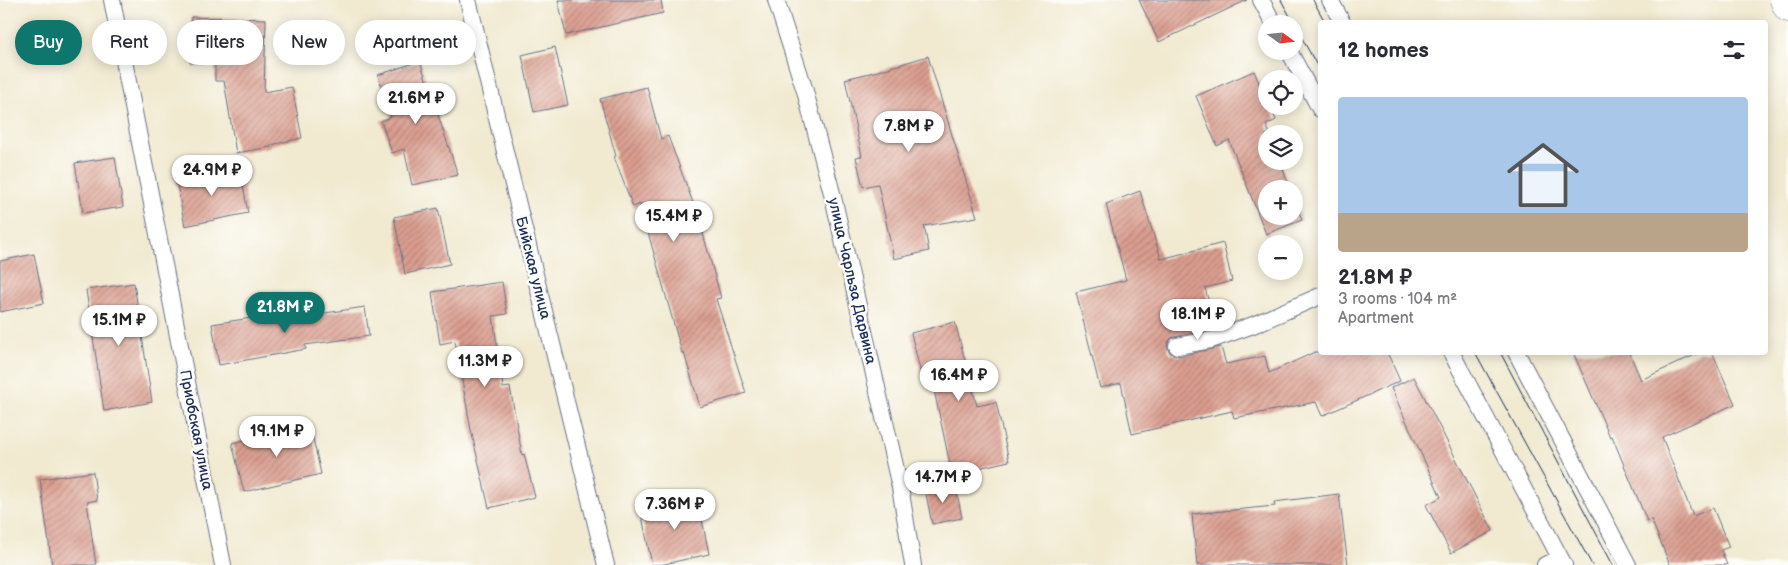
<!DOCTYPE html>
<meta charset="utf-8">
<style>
body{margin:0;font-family:"Balsamiq Sans",sans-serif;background:#f2f2f3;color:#2b2b33;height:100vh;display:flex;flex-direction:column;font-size:19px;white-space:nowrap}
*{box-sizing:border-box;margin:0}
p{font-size:16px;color:#7c7c81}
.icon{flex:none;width:28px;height:28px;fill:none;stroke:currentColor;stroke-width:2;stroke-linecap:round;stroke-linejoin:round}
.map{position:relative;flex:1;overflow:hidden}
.sheet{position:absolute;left:1318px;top:20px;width:450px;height:335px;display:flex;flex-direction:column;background:#fff;border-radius:5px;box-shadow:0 2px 12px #0003}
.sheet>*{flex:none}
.banner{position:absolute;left:15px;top:20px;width:475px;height:45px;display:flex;gap:10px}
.needle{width:32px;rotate:105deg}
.buttons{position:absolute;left:1258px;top:15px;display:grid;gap:10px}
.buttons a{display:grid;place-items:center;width:45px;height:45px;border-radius:50%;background:#fff;box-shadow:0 2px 12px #0003;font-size:25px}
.price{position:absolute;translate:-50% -42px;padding:0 11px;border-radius:18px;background:#fff;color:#222;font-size:16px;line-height:32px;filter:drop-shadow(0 1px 2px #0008)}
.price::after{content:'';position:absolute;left:50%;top:30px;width:15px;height:11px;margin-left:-8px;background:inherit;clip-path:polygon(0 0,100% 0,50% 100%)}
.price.on{background:#0f766e;color:#fff}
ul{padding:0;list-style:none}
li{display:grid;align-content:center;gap:10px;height:265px;padding:0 20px}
li span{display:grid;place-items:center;height:155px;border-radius:5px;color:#555}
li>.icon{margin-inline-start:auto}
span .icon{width:90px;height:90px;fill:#fffc;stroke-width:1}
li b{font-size:21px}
h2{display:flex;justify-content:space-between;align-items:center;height:60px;padding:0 20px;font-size:21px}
.tag{padding:0 18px;border-radius:22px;background:#fff;box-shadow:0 2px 12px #0003;font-size:18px;line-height:45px}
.tag.on{background:#0f766e;color:#fff}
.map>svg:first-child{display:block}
.building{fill:url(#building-hatch)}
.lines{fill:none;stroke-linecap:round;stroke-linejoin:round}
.lane-casing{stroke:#667086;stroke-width:18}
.street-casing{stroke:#667086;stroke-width:29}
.lane{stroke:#fff;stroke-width:16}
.street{stroke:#fff;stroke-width:28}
.tram{stroke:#1b2f5e;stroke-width:1}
.labels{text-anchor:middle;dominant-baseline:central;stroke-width:5;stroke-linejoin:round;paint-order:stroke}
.street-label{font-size:15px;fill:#1b2f5e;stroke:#fdfcf7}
</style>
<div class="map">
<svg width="1788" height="565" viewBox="0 0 1788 565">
<defs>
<pattern id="building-hatch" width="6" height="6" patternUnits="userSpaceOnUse" patternTransform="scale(1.25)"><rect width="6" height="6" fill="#db9e8f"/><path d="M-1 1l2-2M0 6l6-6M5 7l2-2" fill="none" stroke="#b18178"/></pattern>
</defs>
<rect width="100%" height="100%" fill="#fdfcf7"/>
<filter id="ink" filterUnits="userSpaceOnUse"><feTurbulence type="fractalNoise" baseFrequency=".02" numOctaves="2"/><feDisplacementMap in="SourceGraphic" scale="10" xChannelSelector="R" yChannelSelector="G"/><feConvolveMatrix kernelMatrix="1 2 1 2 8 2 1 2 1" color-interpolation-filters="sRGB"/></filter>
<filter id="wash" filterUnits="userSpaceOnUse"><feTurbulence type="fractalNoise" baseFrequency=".0096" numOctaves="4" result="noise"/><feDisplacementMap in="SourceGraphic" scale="20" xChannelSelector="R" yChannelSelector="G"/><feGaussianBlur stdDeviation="1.12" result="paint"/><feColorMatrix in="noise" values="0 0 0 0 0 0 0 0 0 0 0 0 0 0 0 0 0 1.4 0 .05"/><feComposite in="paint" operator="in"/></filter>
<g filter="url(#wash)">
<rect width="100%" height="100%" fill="#f1ead1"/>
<g id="blocks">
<path class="building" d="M558 0H661L663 13 566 35Z
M1139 0H1247L1159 42Z
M191 17 266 19 264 92 292 87 302 138 271 145V147L236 153 224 81H215V63H190Z
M555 47 568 105 534 112 522 55Z
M928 56 977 217 924 226 929 251 894 259 878 184 863 187 856 157 862 156 845 79 878 71Z
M420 61 458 175 412 185 404 149 392 153 381 121 391 117 378 75Z
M1254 71 1266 99V106H1270L1276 120 1266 125 1270 134H1266V161H1280L1290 189H1266V216H1294V199L1302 220 1266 234 1229 140 1217 146 1196 96Z
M647 87 661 139 668 136 698 216 721 298 716 299 746 393 700 407 684 353H682L640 204 633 207 614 157 616 156 600 99Z
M115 157 123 207 83 213 75 163Z
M240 168 248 213 185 226 176 180Z
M1140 191 1161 259 1223 243 1232 281 1205 288 1216 328 1171 338 1168 342 1167 347 1170 353 1179 356 1221 347 1226 364 1265 356 1269 373 1315 352H1387L1400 381 1322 416 1316 402 1234 418 1232 411 1132 434 1121 383 1100 388 1076 292 1126 280 1106 204Z
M438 208 450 264 405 274 394 217Z
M34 254 44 303 0 312V261Z
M502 282 507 314 493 316 503 388 510 387 522 455 524 454 535 497 489 508 471 430 455 341 440 344 432 292Z
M134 283 152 402 104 411 86 290Z
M365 307 369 336 305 345 306 349 219 365 212 324 271 315 272 321Z
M955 322 977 406 996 402 1009 461 952 474 931 376 922 378 911 333Z
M1573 352H1629L1641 380 1701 352H1712L1735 404 1662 437 1693 516 1713 508 1729 547 1721 550 1727 565H1670L1651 519 1647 521 1612 436 1610 437Z
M1414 377 1493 531 1451 553 1426 505 1441 497 1391 388Z
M310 425 321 474 244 492 232 443Z
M93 472 97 500 87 502 96 565H52L40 479Z
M955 483 962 518 932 524 925 489Z
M1339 494 1348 565H1197L1192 514 1275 506 1274 502Z
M697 495 709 554 660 565H652L640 507Z"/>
</g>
</g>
<g filter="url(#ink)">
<use href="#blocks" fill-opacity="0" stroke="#667086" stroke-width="1"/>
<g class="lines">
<g class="lane-casing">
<path id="lane" d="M112 0 223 565
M468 0 606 565
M776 0 805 91 833 197 900 487 913 565
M1261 0 1274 24
M1330 0 1342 22
M1289 51 1320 109
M1177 346 1211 340 1253 325 1320 296
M1451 352 1564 565
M1516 352 1628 565
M1545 565 1561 559"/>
</g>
<g class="street-casing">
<path id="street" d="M1784 0 1788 8"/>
</g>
<use href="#lane" class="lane"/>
<use href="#street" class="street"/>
<path class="tram" d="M1281 0 1320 71
M1313 0 1325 22
M1475 352 1592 565
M1500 352 1613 565"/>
</g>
</g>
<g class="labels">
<g class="street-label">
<text transform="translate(533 268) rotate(76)">Бийская улица</text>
<text transform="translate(852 281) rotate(77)">улица Чарльза Дарвина</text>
<text transform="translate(196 430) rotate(79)">Приобская улица</text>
</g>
</g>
</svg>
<div class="buttons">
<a><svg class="needle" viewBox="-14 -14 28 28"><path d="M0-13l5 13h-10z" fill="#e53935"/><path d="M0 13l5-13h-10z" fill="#7c7c81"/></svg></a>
<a><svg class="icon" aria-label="locate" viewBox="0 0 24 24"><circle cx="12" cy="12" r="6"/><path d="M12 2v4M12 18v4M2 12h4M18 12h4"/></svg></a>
<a><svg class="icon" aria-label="layers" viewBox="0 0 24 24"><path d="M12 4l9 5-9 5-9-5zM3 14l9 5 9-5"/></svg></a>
<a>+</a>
<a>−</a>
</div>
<b class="price" style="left:416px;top:125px">21.6M ₽</b>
<b class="price" style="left:909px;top:153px">7.8M ₽</b>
<b class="price" style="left:212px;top:197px">24.9M ₽</b>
<b class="price" style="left:674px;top:243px">15.4M ₽</b>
<b class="price on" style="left:285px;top:334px">21.8M ₽</b>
<b class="price" style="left:1198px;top:341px">18.1M ₽</b>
<b class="price" style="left:119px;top:347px">15.1M ₽</b>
<b class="price" style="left:485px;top:388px">11.3M ₽</b>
<b class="price" style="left:959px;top:402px">16.4M ₽</b>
<b class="price" style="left:277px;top:458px">19.1M ₽</b>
<b class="price" style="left:943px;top:504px">14.7M ₽</b>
<b class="price" style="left:675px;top:531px">7.36M ₽</b>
<div class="banner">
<a class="tag on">Buy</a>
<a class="tag">Rent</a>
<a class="tag">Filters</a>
<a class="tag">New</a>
<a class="tag">Apartment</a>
</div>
<section class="sheet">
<h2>12 homes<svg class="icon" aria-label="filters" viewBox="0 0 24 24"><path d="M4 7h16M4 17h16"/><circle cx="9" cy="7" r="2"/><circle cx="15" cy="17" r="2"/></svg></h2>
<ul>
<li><span style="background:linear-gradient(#a9c7e8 75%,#b9a48a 0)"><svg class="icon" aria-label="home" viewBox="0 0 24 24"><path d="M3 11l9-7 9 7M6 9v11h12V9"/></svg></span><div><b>21.8M ₽</b><p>3 rooms · 104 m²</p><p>Apartment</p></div></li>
</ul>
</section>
</div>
